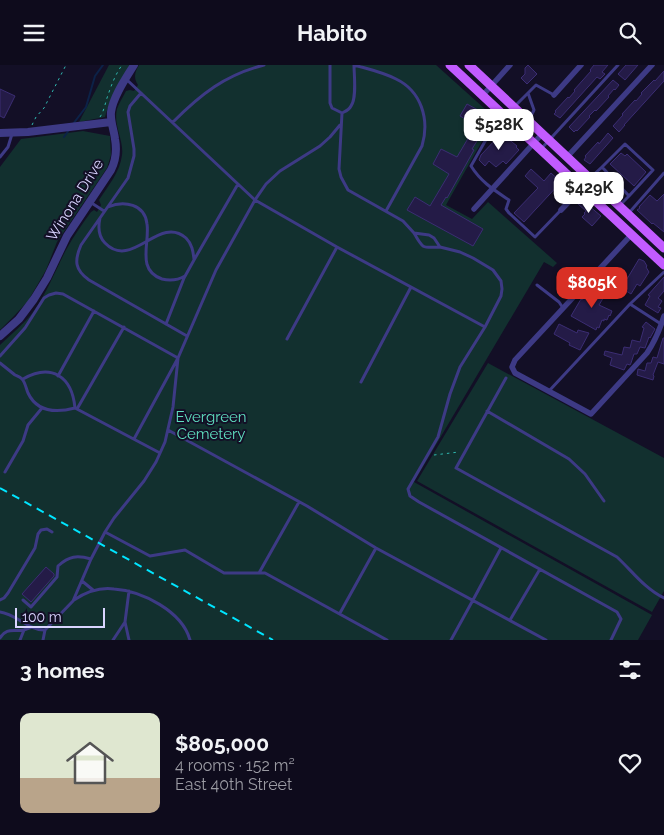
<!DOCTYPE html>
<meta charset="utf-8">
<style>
body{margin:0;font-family:Raleway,sans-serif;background:#171425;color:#f1f3f6;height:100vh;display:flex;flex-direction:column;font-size:19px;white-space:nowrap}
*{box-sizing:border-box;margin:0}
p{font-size:16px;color:#9b9ba3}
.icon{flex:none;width:28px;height:28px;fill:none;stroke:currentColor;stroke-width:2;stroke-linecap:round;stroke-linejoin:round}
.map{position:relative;height:575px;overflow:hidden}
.details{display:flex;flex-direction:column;background:#0e0b1c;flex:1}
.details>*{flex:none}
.scale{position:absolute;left:15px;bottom:12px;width:90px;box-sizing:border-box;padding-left:5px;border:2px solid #d9d4ff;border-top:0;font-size:14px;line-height:18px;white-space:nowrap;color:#d9d4ff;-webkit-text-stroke:4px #130f26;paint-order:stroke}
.price{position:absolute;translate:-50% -42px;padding:0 11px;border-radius:10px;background:#fff;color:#222;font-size:16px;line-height:32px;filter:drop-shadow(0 1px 2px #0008)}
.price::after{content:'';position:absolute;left:50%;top:30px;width:15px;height:11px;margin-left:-8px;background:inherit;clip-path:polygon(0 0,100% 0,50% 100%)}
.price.active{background:#d93025;color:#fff}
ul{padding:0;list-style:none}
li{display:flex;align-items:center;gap:15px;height:125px;padding:0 20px}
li+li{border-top:1px solid #2e2b3b}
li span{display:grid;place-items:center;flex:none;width:140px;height:100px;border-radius:10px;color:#555}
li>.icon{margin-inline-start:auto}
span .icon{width:60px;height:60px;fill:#fffc;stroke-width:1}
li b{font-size:21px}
h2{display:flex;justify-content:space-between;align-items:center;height:60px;padding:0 20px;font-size:21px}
header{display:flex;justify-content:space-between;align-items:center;height:65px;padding:0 20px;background:#0e0b1c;font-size:22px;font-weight:700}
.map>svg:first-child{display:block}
.green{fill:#12302f}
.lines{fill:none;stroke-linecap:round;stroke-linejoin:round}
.stream{stroke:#0c2248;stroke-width:2}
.building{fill:#241b47;stroke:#3b2d73}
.path{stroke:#2fb8b0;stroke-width:1;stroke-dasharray:2.5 4;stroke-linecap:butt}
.service{stroke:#3d3a85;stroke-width:3}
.minor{stroke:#3d3a85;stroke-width:5.5}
.tertiary{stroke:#3d3a85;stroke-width:8}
.primary{stroke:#c25bff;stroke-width:9}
.rail{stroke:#00e5ff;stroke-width:2;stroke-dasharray:8 6;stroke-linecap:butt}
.labels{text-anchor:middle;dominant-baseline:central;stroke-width:4;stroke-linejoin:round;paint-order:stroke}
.street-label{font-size:15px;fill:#d9d4ff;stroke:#130f26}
.park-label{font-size:15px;fill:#5fe0c0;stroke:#130f26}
</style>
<header><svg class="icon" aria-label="menu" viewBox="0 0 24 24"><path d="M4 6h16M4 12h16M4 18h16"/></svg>Habito<svg class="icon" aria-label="search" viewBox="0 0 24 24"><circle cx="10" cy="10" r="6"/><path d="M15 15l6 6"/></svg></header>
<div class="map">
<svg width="664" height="575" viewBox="0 0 664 575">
<rect width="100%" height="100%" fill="#130f26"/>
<path class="green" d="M109 0H130C120 17 110 33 105 52L79 57Z
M139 0H436L495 53 446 140 472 154 488 137 557 198 553 202 544 197 414 417 652 550 638 575H0V280C11 269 24 259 33 247 47 228 55 206 66 185 73 172 82 159 91 147L94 145 97 147 101 140 99 135C108 121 120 107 122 90 124 75 113 60 117 44 119 38 123 32 126 26L130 25 134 26 138 20C133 12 135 7 139 0Z
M83 66 110 71 111 90 107 103 57 177 46 205 28 236 15 250 0 265V102L21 74Z
M488 298 664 393V526L652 547 417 416Z"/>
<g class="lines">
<path class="stream" d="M73 59 86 42 95 11 103 0
M64 72 69 65"/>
</g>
<path class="building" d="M528 0 537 9 527 19 521 13 525 9V3Z
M594 0H608L602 7 605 9 600 14 597 12 560 53 554 49 556 47 555 46 568 32 569 33 575 26 574 25 591 6 590 5Z
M626 0H638L625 15 618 9Z
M664 6V16L624 60H625L619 67 613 61 623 50 622 49 635 35 636 36 642 29 641 28 654 15 655 16Z
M613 15 619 20 615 25 614 24 608 31 609 32 596 46 595 45 589 51 590 52 577 66 576 65 574 67 569 62Z
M0 24 15 31 4 53 0 51Z
M467 39 489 51 479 70 480 71 472 84 474 85 447 133 446 132 441 140 483 164 473 181 407 145 415 132 430 141 449 109 433 99 441 84 457 92 476 60 460 51Z
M497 65 517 81 516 82 519 85 506 99 503 96 496 102 489 96 485 101 479 95 481 90 496 74 492 71Z
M608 68 613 73 590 99 584 95 586 92 585 91 598 77 599 79Z
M621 88 625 91 627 89 646 107 634 121 610 99Z
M531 104 544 116 551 108 561 117 524 157 514 148 538 123 525 111Z
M664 129V167L653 158 652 159 637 145 640 143 639 142 650 130 657 136Z
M582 135 601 151 592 161 582 152 585 149 584 148 586 146 578 139Z
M639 194 644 196 647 201 646 202 649 207 640 221 637 219 631 229 620 222 623 218 615 214 618 209 627 214Z
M664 212V226L658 233 662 236 658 242 661 243 658 248 645 240 650 231 648 230Z
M595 221 600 224 599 226 605 230 599 240 612 246 610 251 609 250 607 255 604 254V256L602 255 600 260 599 263 597 262 596 265 571 251 581 234 582 235 586 228 589 229 592 223 593 224Z
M646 257 655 264 650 273 649 272 645 283 640 282 637 289H634L631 298 630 300 627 299 624 305 610 300 612 293 604 290 605 286 622 290 624 282 630 283 632 275 640 277 644 263 642 262Z
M559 259 577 268 578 265 589 268 580 285 569 280 570 278 554 269Z
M663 273H664V299L658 297 653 310 654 311 653 315 637 310 638 304 645 306 647 298H651L653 292 657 293Z
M46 502 54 509V511L31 537 22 529Z"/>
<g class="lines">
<path class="path" d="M100 52C104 46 105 39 107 33 111 21 115 10 122 0
M32 60 36 52 44 43 66 0
M434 390 459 387"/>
<path class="service" d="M330 0V38L332 43 342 48
M354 0C368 4 382 7 396 14 421 26 430 54 422 81L386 146
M126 14 255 135 337 182 485 262
M141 28 130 41 128 47 134 84V91L128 113 81 180C74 196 75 205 89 215L187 271
M515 41 528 28
M342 48 339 104 341 112 348 125 403 156 414 168 429 170 434 173 440 182 460 187 473 193 493 205 501 216 502 224 501 231 485 262 460 302 450 329 438 372 408 424 410 431 419 437 617 547 621 554 611 575
M342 48C346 46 349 45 351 41 357 33 354 10 354 0
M504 51 492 64 471 101C481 117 494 125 509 135L506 144 509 148 535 172 561 145
M529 55 534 45 528 28 536 20 554 30
M173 57C201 29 225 10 264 0
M541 84 618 0
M0 92 8 82 12 69
M590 113 602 102 629 131 653 105 625 79 602 102
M90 137 104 146
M619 141 629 131
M108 142C124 135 145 139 147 159 150 178 136 205 162 214 170 216 178 215 185 211
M628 149 664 108
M100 153C98 162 98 171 105 178 132 206 159 149 186 173 192 179 193 186 194 194
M414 168C423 184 422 183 440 182
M537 220 559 237 563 243
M630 239 661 259
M166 259 184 213 194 195 238 119
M287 274 337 182
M0 291 25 263 44 233 49 230 56 228 63 229 178 293 134 374
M0 298C5 302 10 306 15 310 17 311 20 312 22 314 25 317 26 323 28 328 37 347 56 348 75 343L160 388
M58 311 94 246
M506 313 456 403 617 492C632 506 645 524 664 533
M23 314C51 298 72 311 75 343
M361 317 411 222
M549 326 630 239 664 207
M77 344 124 262
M487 346 569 394 585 409 604 436
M168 365 307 441 376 483 546 575
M5 407 23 376 28 360 42 343
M105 467 150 491 185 485 224 508H265L387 575
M259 508 299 437
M82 516 93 525
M129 526 125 557 129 575
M0 535 4 533 8 528 35 483 38 469 41 465 47 464 52 467
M23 535 31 542 57 512 58 501C69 491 77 490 91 494
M74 535C86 527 99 522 114 524 142 526 182 546 190 575
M0 547C16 549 30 566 45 565
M340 548 376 483
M510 555 540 504
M0 573C7 562 13 567 24 565 26 564 29 563 32 562
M20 575 24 565
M43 575 45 565 73 536 91 494 105 467 114 453 144 416 156 397 165 377 173 342 178 293 216 205 255 135 266 119 280 106 320 81 330 72 340 60
M113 575 125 557
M451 575 473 535 501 483"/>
<path class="minor" d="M483 30 510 0
M554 30 581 0
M567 92 652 0
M474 144 542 69
M561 145 582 123
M632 169 515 295 512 302 515 308 591 349 647 288C655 276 660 264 664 251"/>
<path class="tertiary" d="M0 68 28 67 111 57
M0 271 19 254 34 234 47 213 67 171 111 105C116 95 117 85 115 74 114 65 110 56 111 47 113 32 126 13 134 0"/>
<path class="primary" d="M450 0 664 200
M469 0 664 183"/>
<path class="rail" d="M0 423 273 575"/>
</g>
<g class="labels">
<g class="street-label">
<text transform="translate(75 135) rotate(-58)">Winona Drive</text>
</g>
<g class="park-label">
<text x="211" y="352">Evergreen<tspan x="211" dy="17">Cemetery</tspan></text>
</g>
</g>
</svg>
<div class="scale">100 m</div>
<b class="price" style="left:499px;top:86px">$528K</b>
<b class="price" style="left:589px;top:149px">$429K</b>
<b class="price active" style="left:592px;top:244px">$805K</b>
</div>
<section class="details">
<h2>3 homes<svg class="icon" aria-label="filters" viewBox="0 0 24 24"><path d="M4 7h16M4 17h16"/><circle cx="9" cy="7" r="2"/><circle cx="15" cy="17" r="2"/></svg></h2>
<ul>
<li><span style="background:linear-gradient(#dfe7d0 65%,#b9a48a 0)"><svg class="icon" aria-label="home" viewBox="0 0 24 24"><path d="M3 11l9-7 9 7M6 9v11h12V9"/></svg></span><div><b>$805,000</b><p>4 rooms · 152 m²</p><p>East 40th Street</p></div><svg class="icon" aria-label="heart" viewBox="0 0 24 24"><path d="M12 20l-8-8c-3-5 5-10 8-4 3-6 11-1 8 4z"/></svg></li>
</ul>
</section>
